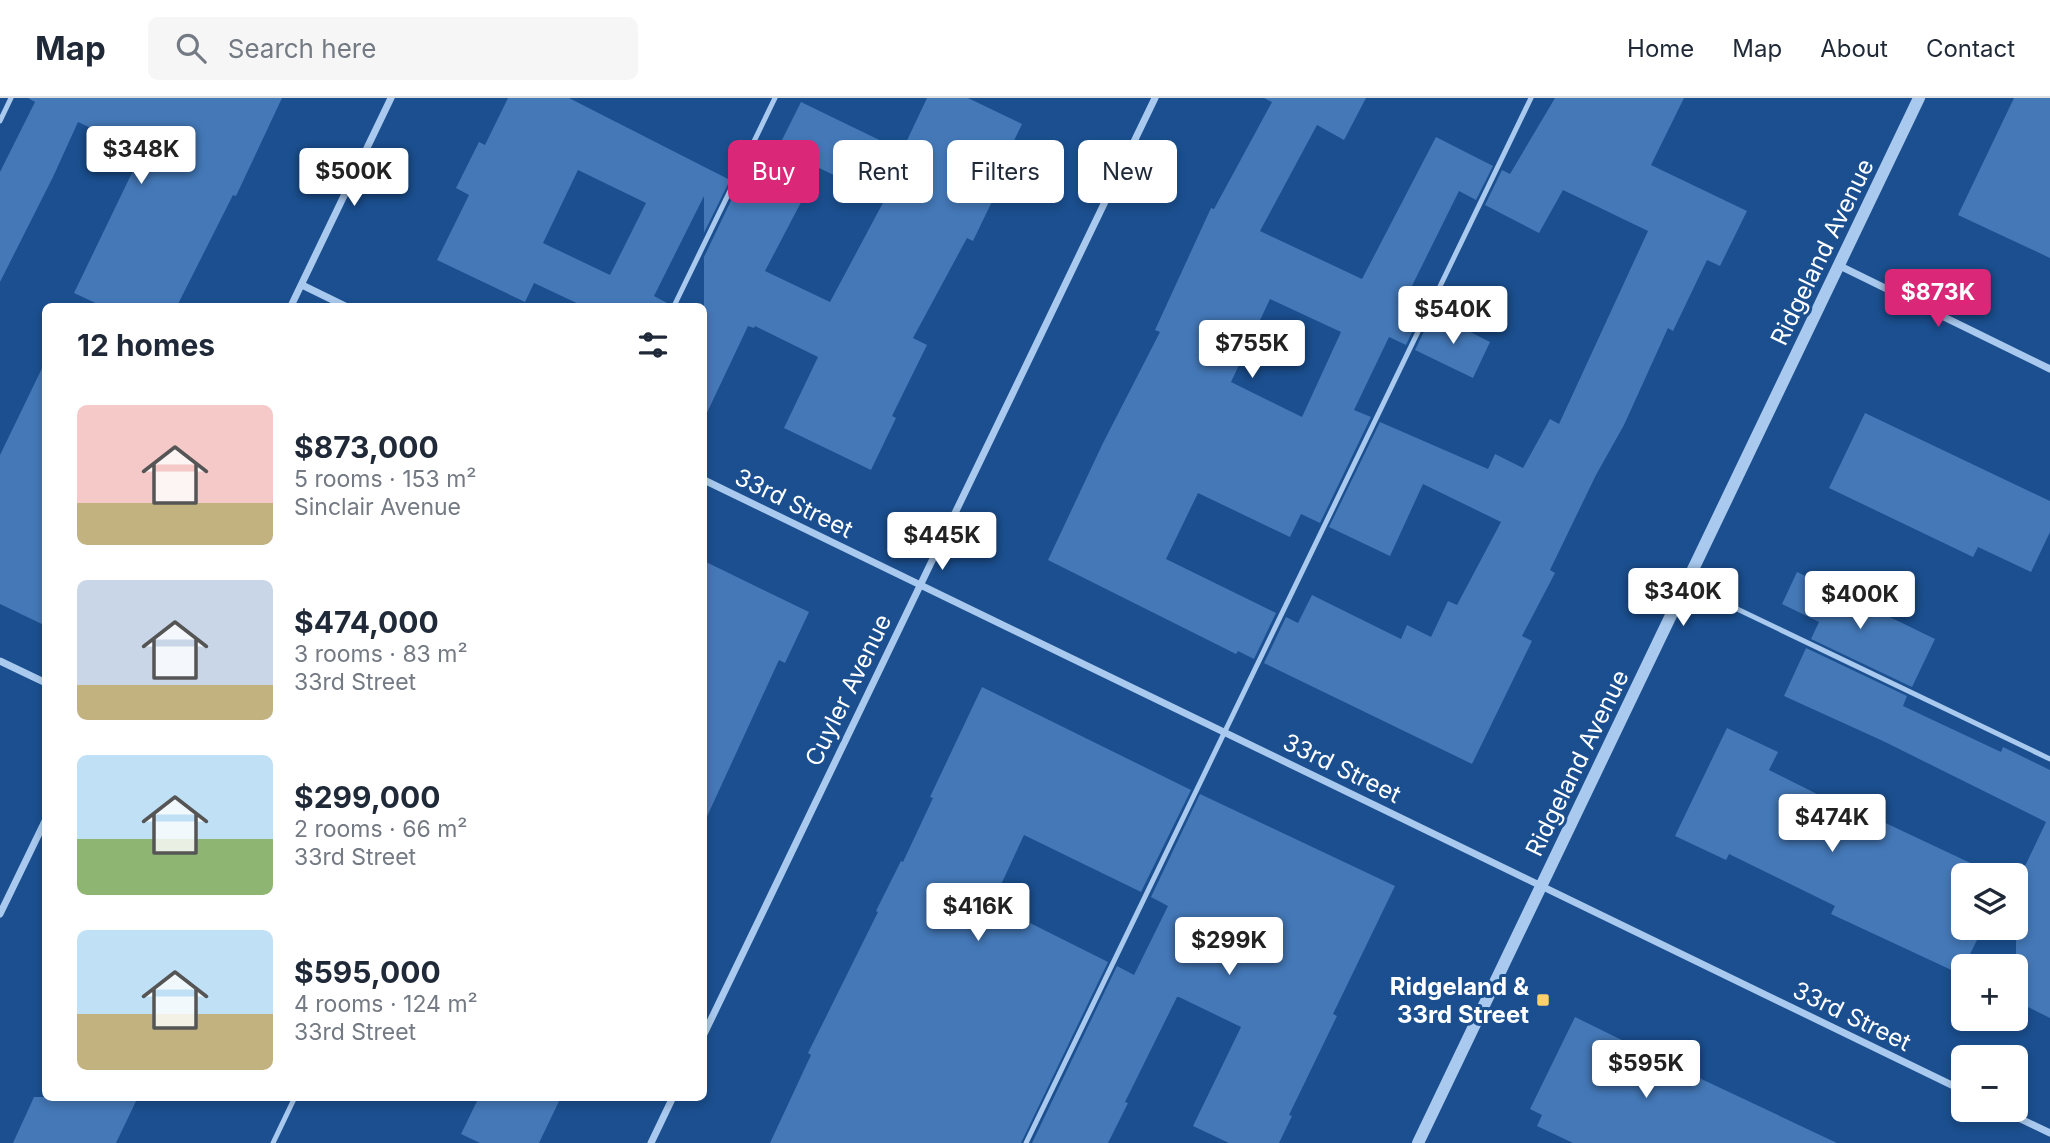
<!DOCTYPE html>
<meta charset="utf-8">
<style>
body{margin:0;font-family:Inter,sans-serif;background:#f6f6f7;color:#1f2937;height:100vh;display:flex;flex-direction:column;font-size:26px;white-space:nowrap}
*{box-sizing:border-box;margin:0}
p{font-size:23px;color:#747a83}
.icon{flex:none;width:38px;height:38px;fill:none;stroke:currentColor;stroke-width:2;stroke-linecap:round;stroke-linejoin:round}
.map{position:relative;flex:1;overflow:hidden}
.details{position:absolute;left:42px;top:205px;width:665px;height:798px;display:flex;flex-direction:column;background:#fff;border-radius:10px;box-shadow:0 4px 10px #0003}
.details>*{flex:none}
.top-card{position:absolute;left:728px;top:42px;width:665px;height:63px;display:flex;gap:14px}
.tools{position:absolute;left:1951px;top:765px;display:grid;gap:14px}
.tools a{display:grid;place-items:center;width:77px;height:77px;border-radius:10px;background:#fff;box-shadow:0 4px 10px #0003;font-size:35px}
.price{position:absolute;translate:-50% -60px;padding:0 16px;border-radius:7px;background:#fff;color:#222;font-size:23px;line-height:46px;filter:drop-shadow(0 2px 4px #0008)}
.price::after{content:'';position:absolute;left:50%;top:42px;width:21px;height:16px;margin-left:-10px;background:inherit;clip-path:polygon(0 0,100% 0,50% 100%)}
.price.selected{background:#db2777;color:#fff}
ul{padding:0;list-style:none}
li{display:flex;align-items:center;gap:21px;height:175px;padding:0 35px}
li span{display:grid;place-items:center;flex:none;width:196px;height:140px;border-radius:10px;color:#555}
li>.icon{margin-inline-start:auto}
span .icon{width:84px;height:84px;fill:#fffc;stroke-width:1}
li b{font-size:30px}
h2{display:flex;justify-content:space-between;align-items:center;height:84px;padding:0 35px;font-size:30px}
.pill{padding:0 24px;border-radius:10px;background:#fff;box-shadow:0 4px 10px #0003;font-size:24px;line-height:63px}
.pill.selected{background:#db2777;color:#fff}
header{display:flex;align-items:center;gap:42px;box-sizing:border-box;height:98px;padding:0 35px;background:#fff;border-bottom:2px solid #e0e1e3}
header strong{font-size:33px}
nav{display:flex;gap:38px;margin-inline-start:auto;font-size:24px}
.search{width:490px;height:63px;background:#f6f6f7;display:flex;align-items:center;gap:18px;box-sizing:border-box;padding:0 24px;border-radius:10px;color:#747a83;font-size:26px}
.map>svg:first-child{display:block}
.building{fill:#4478b7;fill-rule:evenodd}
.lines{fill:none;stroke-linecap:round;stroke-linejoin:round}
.service{stroke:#a9c9ee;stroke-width:5}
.minor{stroke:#a9c9ee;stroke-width:7}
.tertiary{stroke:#a9c9ee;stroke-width:12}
.poi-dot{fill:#ffd166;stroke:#1b4f8f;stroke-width:2.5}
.labels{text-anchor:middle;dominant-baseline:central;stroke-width:6;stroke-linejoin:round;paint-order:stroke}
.street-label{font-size:24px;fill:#fff;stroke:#1b4f8f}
.poi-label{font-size:24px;font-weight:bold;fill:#fff;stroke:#1b4f8f;text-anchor:end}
</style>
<header>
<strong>Map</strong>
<div class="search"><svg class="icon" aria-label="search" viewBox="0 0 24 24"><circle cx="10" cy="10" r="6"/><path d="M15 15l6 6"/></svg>Search here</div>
<nav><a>Home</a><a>Map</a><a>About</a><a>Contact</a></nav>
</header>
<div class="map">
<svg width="2050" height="1045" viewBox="0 0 2050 1045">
<rect width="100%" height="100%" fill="#1b4f8f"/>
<path class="building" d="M28 0H282L236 98 233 97 177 208H102L74 195 142 54 78 24 53 79 0 184V74L35 4Z
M508 0H569L730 82 704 135V98L654 198 669 206V208H583L534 185 525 204 437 162 469 97 456 90 479 44 485 47ZM578 72 646 105 610 177 543 145Z
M927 0H968L1022 26 992 88 998 91 973 143 967 140 913 240 927 247 892 318 896 320 871 372 784 330 818 259 755 228 754 230 748 228 704 321V159L739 86 756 94 801 4 902 53ZM819 70 885 101 830 204 765 173Z
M1264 0H1366L1344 42 1317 27 1260 133 1362 181 1436 39 1493 68 1476 102 1459 93 1405 202 1423 211 1406 247 1389 239 1354 312 1371 319 1320 425 1301 416 1290 439 1198 395 1166 461 1276 515 1254 561 1238 553 1236 556 1048 462 1103 345 1160 234 1155 232 1211 110 1214 111 1272 4ZM1270 201 1341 234 1302 319 1231 284Z
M1555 0H1684L1651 67 1747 113 1720 168 1707 162 1673 233 1668 230 1624 327 1596 377 1550 472 1555 475 1522 538 1532 543 1472 666 1264 565 1286 519 1298 525 1312 497 1401 541 1407 527 1431 539 1448 503 1457 507 1501 424 1423 386 1390 458 1329 429 1380 324 1488 371 1495 356 1523 370 1550 321 1559 326 1648 133 1563 92 1539 135 1485 107 1502 72 1510 76Z
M2014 0H2050V160L1958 117Z
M1433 215 1490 244 1473 280 1415 252Z
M46 262V528L0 506V357Z
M1865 315 2050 403V434L2031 474 1978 449 1973 459 1829 390Z
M704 463 809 514 785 565 779 562 704 725Z
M1797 474 1935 541 1912 589 1811 541 1819 524 1782 506Z
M1806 550 1907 598 1903 608 2001 654 2003 649 2050 672V920L2016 903V787L2046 724 1883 643 1784 598Z
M982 589 1191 692 1141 794 1024 737 992 806 1108 864 1021 1045H770L811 957 808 955 878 814 876 813 901 763 903 764 933 700 930 699Z
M1727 630 1778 654 1769 672 1875 725 1877 721 1996 777H1964V830H1983L1960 876 1831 816 1835 808 1729 756 1726 762 1675 738Z
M1200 696 1395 788 1333 916 1337 918 1289 1017 1292 1018 1279 1045H1229L1193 1028 1241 929 1179 899H1177L1125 1004 1128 1005 1108 1045H1032L1117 868 1134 877 1168 808 1151 799Z
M1575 919 1695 978 1837 1045H1573L1537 1028 1542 1017 1530 1011Z
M34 999H138L116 1045H13Z
M479 999H561L539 1045H480L461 1036Z"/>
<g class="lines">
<path class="service" d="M0 23 11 0
M674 208 775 0
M1687 487 2050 661
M273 1045 295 999
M1026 1045 1531 0"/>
<path class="minor" d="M1838 167 2050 271
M302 187 345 208
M291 208 391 0
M704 382 1964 993
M0 563 46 585
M0 816 46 721
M704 936 1155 0
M2002 1012 2050 1035
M651 1045 673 999"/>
<path class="tertiary" d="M1418 1045 1919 0"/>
</g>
<rect class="poi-dot" x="1536" y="895" width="14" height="14" rx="3.5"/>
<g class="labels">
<g class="street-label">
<text transform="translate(1822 154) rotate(-64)">Ridgeland Avenue</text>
<text transform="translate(794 405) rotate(26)">33rd Street</text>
<text transform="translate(848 592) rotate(-64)">Cuyler Avenue</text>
<text transform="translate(1577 665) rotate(-64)">Ridgeland Avenue</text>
<text transform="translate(1342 670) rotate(26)">33rd Street</text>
<text transform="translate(1852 918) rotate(26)">33rd Street</text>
</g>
<g class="poi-label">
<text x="1529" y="888">Ridgeland &amp;<tspan x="1529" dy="28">33rd Street</tspan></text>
</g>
</g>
</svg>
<div class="tools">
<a><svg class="icon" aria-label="layers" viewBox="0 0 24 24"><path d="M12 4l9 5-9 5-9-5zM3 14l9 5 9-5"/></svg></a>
<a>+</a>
<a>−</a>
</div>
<b class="price" style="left:141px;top:88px">$348K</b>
<b class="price" style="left:354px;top:110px">$500K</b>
<b class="price selected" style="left:1938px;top:231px">$873K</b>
<b class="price" style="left:1453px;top:248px">$540K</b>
<b class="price" style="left:1252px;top:282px">$755K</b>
<b class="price" style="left:942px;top:474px">$445K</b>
<b class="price" style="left:1683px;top:530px">$340K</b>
<b class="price" style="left:1860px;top:533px">$400K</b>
<b class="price" style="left:1832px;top:756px">$474K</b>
<b class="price" style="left:978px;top:845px">$416K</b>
<b class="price" style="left:1229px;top:879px">$299K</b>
<b class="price" style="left:1646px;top:1002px">$595K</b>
<div class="top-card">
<a class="pill selected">Buy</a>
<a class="pill">Rent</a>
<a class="pill">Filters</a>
<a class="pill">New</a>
</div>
<section class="details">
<h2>12 homes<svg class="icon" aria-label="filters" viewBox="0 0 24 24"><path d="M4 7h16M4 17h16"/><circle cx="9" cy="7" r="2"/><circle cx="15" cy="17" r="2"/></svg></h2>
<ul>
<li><span style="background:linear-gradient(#f6c9c9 70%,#c2b280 0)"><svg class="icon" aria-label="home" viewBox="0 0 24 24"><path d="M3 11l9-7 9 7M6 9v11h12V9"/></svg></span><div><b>$873,000</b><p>5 rooms · 153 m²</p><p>Sinclair Avenue</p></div></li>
<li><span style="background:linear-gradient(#c9d6e8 75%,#c2b280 0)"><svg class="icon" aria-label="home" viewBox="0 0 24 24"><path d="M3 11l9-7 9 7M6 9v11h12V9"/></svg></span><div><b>$474,000</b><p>3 rooms · 83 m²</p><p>33rd Street</p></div></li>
<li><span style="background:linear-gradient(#bfe0f5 60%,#8fb573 0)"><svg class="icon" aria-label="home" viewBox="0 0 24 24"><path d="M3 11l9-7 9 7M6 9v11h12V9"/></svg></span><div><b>$299,000</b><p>2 rooms · 66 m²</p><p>33rd Street</p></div></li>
<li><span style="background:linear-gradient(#bfe0f5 60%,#c2b280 0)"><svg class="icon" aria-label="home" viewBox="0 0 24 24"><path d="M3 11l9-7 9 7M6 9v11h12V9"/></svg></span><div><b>$595,000</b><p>4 rooms · 124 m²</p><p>33rd Street</p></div></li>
</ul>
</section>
</div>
